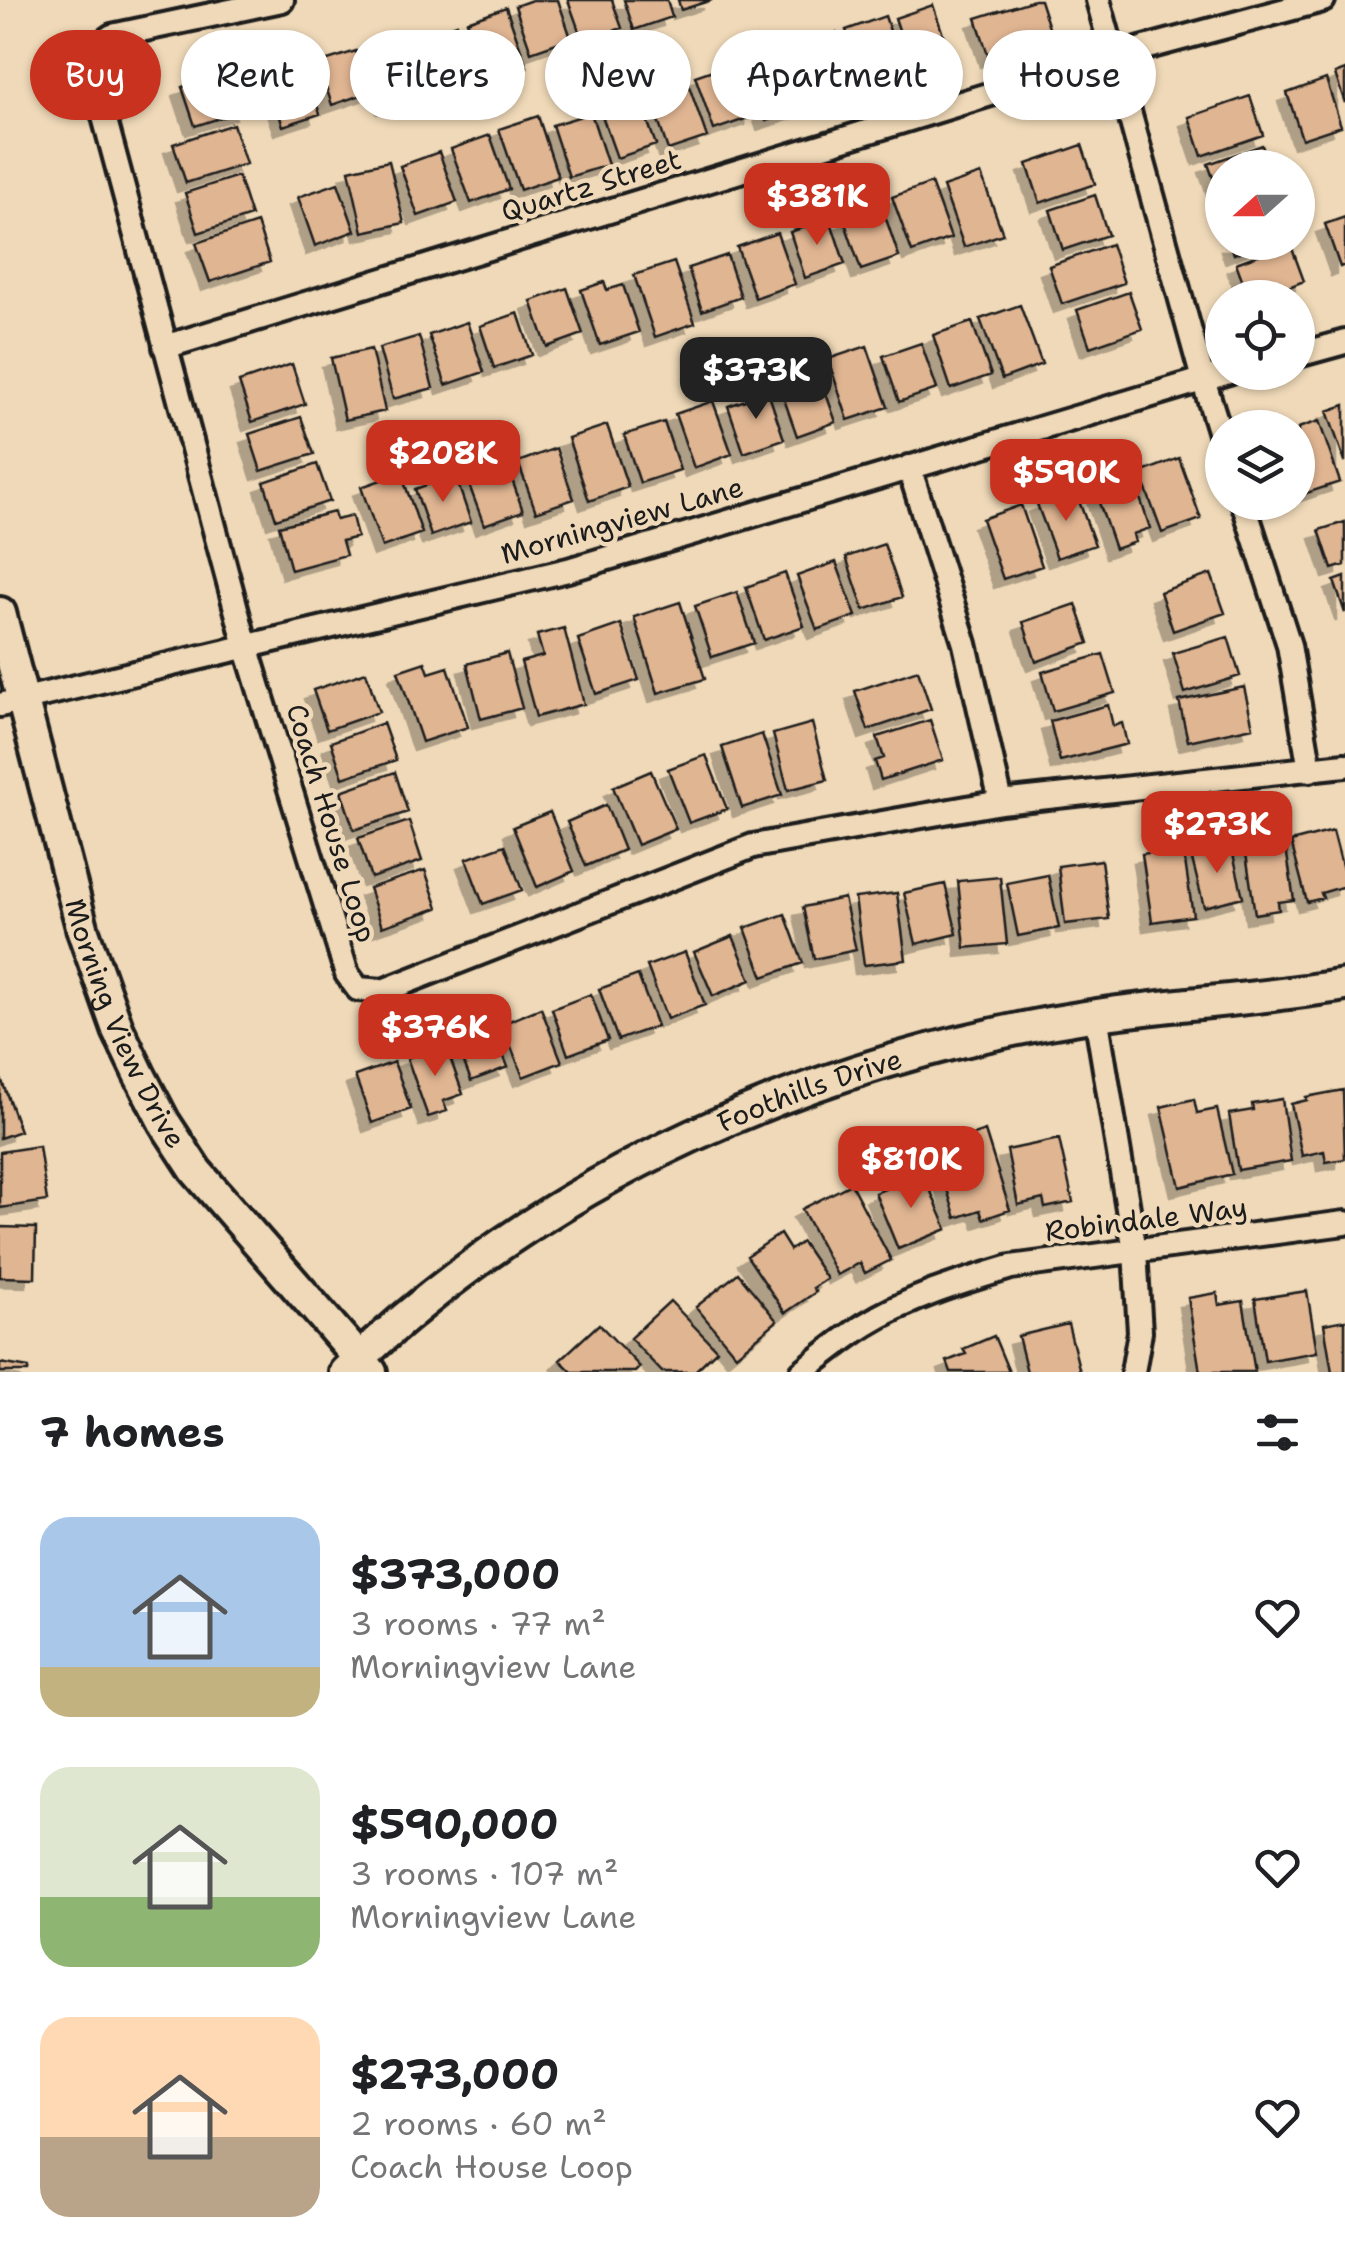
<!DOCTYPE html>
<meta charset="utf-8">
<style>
body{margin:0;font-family:"Shantell Sans",sans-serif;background:#f6f6f6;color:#202124;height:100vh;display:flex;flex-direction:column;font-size:38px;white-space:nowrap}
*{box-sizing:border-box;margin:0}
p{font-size:32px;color:#757577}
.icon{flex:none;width:55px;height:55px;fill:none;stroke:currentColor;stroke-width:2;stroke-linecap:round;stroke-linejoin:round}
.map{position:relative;height:1372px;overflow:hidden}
.side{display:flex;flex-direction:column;background:#fff;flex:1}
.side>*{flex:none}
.banner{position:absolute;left:30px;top:30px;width:1285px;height:90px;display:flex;gap:20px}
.needle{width:65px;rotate:249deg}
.fabs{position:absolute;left:1205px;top:150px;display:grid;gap:20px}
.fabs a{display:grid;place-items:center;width:110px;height:110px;border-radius:50%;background:#fff;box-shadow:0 2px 8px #0004;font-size:50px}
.price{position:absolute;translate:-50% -85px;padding:0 22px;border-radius:20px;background:#c8321e;color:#fff;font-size:32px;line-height:65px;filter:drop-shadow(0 2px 5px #0008)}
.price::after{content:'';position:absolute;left:50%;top:60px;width:30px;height:22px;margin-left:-15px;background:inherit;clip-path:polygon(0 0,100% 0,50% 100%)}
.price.current{background:#222;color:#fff}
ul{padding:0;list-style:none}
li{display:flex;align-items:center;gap:30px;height:250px;padding:0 40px}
li span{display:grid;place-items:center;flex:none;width:280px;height:200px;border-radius:30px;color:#555}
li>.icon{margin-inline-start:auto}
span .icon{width:120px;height:120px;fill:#fffc;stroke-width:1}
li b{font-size:42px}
h2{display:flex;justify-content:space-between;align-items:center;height:120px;padding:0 40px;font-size:42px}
.chip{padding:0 35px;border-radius:45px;background:#fff;box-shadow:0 2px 8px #0004;font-size:35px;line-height:90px}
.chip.current{background:#c8321e;color:#fff}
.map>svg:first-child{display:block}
.building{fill:#e0b592;stroke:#1c1c1c;stroke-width:2.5;filter:url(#shadow)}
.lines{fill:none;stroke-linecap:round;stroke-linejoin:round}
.minor-casing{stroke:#1c1c1c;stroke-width:30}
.tertiary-casing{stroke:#1c1c1c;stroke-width:38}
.minor{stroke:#efd9b8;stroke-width:22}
.tertiary{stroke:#efd9b8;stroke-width:30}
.labels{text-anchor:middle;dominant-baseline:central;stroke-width:9;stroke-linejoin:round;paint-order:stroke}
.street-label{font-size:28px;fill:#1c1c1c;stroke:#efd9b8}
</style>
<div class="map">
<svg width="1345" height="1372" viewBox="0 0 1345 1372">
<defs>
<filter id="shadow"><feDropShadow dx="-9" dy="9" stdDeviation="0" flood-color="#0004"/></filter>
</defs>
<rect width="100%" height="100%" fill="#efd9b8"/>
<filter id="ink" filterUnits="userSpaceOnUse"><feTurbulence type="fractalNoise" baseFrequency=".01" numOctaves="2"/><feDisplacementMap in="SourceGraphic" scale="20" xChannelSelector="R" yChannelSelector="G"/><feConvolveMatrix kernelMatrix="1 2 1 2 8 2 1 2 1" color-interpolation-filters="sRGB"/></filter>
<g filter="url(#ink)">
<path class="building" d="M532 0H558L571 38 531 52 515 6Z
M568 0H612L622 28 583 42Z
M624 0H667L672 17 634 30Z
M678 0H712L681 10Z
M1034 0H1040L1052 37 989 58 976 18Z
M933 5 951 58 913 71 895 18Z
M506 7 527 67 488 81 467 21Z
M885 16 905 76 866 90 846 30Z
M457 24 472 66 432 80 418 39Z
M405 31 426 92 386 105 365 44Z
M836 33 854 86 815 100 797 46Z
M785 46 806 108 766 121 745 60Z
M356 51 370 92 332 105 318 63Z
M736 62 754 116 714 130 695 76Z
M305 69 320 114 283 126 268 82Z
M1345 70V103L1335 74Z
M232 71 245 110 195 126 182 87Z
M685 75 707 137 668 150 647 88Z
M1326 79 1341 126 1302 139 1287 93Z
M1250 96 1263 135 1202 156 1189 117Z
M639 97 656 145 617 158 600 110Z
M591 113 608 165 569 177 552 125Z
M538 116 558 177 520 190 499 129Z
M233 124 246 164 186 183 173 144Z
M490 135 509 189 471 203 451 149Z
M1082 145 1095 184 1040 203 1027 164Z
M1262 145 1269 168H1222V202L1208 164Z
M439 152 457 202 418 216 400 166Z
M389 161 404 223 363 232 349 170Z
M981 174 1003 234 964 247 943 187Z
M238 176 251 216 198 233 185 193Z
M338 183 355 231 315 246 298 197Z
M931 183 951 238 912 252 892 197Z
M1095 195 1108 235 1063 250 1050 210Z
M882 207 899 257 861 270 844 220Z
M1345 217V265L1340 267 1325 224Z
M830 219 845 264 805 278 790 232Z
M257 223 270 262 210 282 196 243Z
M777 233 795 284 755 298 737 247Z
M1230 242H1265L1234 254Z
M1290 243 1304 281 1261 298H1249L1236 263Z
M1111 244 1124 283 1062 304 1049 266Z
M727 255 741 297 702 311 688 268Z
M674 262 695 323 655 337 634 275Z
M604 282 607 290 623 285 639 332 600 345 581 290Z
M567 288 583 334 547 347 531 301Z
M1129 292 1142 329 1090 347 1077 310Z
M1020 305 1042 364 1002 379 980 319Z
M518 313 532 355 494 368 480 326Z
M467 322 484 372 446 385 429 335Z
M972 322 991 375 951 389 933 335Z
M419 336 433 388 393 399 379 348Z
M921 343 937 389 899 402 883 356Z
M867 346 888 407 848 420 828 359Z
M371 349 385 411 345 420 331 358Z
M292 364 305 404 252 422 239 382Z
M817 368 836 422 797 436 778 382Z
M768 392 784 439 744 453 728 406Z
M713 401 732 454 694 468 675 414Z
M1345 405V462L1327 411Z
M301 417 314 454 261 471 249 434Z
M1319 421 1340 482 1301 495 1298 484V428Z
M664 422 680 470 640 483 624 435Z
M607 425 628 487 589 501 568 438Z
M556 448 574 499 536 512 518 462Z
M502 451 523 511 484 525 462 466Z
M1179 458 1201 519 1162 533 1140 473Z
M317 464 330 501 276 519 264 482Z
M401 473 422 533 382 547 361 487Z
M1132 474 1150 528 1133 534 1135 542 1115 549 1094 488Z
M455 475 471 522 431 536 415 489Z
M1075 490 1095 545 1057 558 1037 504Z
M1021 505 1042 566 1003 579 982 519Z
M334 512 336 520 352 516 357 537 342 541 346 555 291 570 279 526Z
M1345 522V565L1332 569 1319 530Z
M884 544 902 597 864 610 846 557Z
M836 562 856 616 817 630 797 576Z
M785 573 804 626 764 640 746 587Z
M1211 574 1225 613 1173 631 1160 592Z
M1345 577V613L1334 581Z
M737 592 754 643 712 657 695 606Z
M680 602 705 679 658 693 634 617Z
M1076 604 1089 643 1036 662 1023 622Z
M621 624 639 680 596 694 578 639Z
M564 628 584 704 536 717 521 662 543 656 537 635Z
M1228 637 1240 676 1185 693 1173 653Z
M507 653 522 708 481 719 467 664Z
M1103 654 1115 693 1053 711 1042 672Z
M425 662 429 673 448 667 468 727 422 742 398 671Z
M918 670 931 709 868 730 855 691Z
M366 672 379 712 327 730 313 690Z
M1244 687 1253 727 1188 741 1179 701Z
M1108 705 1113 726 1122 723 1127 744 1060 761 1050 721Z
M930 720 943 760 881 780 875 761 884 758 877 737Z
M383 723 396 760 343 778 331 742Z
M812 723 827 780 788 790 773 734Z
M762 734 782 795 742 808 722 747Z
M706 755 727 809 689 823 668 769Z
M651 771 676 829 637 845 613 787Z
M395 772 408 812 354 830 341 791Z
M606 805 624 850 586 866 567 822Z
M550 812 574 871 537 887 513 827Z
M409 821 422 861 371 878 358 838Z
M1333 831 1345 877V886L1321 893 1323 898 1307 902 1291 842Z
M1284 835 1294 900 1278 902 1279 910 1255 914 1244 840Z
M505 845 522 890 483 904 466 859Z
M1231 845 1243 897 1204 907 1191 855Z
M1183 847 1193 916 1152 922 1142 854Z
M1101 860 1109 919 1065 924 1058 866Z
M425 870 438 908 382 927 369 888Z
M1048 875 1059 928 1018 936 1007 883Z
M1000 877 1007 944 965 948 958 881Z
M945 884 957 934 916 944 904 893Z
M897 893 906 960 864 965 855 898Z
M844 898 856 950 814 959 803 907Z
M785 914 803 963 763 977 745 928Z
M733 936 751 980 713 996 694 952Z
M685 952 705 1005 667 1019 647 966Z
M638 975 657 1026 618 1040 599 989Z
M591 994 608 1040 568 1055 552 1009Z
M541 1008 562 1062 523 1077 502 1024Z
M490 1022 508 1067 471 1081 454 1036Z
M445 1044 463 1094 443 1101 447 1111 428 1117 407 1058Z
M394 1062 411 1109 372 1123 355 1076Z
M2 1081 20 1131 0 1138V1082Z
M1343 1090 1345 1159 1326 1162 1324 1151 1302 1156 1291 1104 1307 1100 1306 1097Z
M1194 1099 1197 1113 1217 1109 1232 1174 1180 1187 1161 1107Z
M1282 1099 1291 1161 1238 1170 1229 1114 1253 1110 1252 1104Z
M985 1131 1010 1210 983 1219 980 1210 956 1218 934 1148Z
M1059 1139 1073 1202 1045 1208 1043 1199 1018 1205 1007 1150Z
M39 1146 47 1201 0 1208V1152Z
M923 1173 947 1229 898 1249 875 1193Z
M851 1184 891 1260 865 1273 860 1263 837 1275 802 1209Z
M0 1227 36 1228 35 1278 0 1277Z
M780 1234 790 1250 802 1242 827 1279 813 1288 816 1292 785 1313 747 1256Z
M738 1273 777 1321 736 1355 696 1307Z
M1307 1291 1317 1352 1265 1361 1255 1299Z
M1217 1293 1219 1305 1243 1301 1255 1372H1200L1188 1298Z
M670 1301 717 1350 694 1372H662L630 1338Z
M1345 1320V1372H1332L1324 1324Z
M599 1324 640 1367 635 1372H572L560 1360Z
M1068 1324 1080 1372H1027L1018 1336Z
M994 1336 1009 1372H951L947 1361 966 1354 963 1349Z
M0 1363 29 1368 28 1372H0Z"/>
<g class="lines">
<g class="minor-casing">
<path id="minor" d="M282 0 112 36 95 48 91 68 246 646 347 974 358 989 383 991 753 846 1001 802 1345 765
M1098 0 1203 379 1222 440
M165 347 1115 56 1323 0
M1298 355 1345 342
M909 467 965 644 1001 802
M1243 502 1289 645 1310 770
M0 705 568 570 1229 372
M1096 1015 1135 1251 1140 1332 1133 1372
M802 1372C822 1356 843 1339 865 1325 910 1297 961 1282 1011 1267L1345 1223"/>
</g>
<g class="tertiary-casing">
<g id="tertiary">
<path id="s1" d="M0 613 83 931 118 1030 139 1074 164 1122 196 1171 371 1372"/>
<path id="s2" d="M345 1372C549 1175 818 1057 1097 1015 1180 1003 1263 999 1345 985"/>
</g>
</g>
<use href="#minor" class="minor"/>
<use href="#tertiary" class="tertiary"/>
</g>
</g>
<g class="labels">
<g class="street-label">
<text transform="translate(591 185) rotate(-17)">Quartz Street</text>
<text transform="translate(622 520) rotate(-16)">Morningview Lane</text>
<text transform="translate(332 823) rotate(73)">Coach House Loop</text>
<text stroke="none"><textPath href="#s1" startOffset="430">Morning View Drive</textPath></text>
<text stroke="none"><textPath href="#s2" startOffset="548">Foothills Drive</textPath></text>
<text transform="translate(1146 1219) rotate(-7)">Robindale Way</text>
</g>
</g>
</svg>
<div class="fabs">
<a><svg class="needle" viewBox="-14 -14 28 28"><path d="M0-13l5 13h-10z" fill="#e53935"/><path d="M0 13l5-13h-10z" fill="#757577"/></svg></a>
<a><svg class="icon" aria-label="locate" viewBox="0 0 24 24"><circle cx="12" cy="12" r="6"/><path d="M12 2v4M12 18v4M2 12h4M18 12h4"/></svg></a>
<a><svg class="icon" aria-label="layers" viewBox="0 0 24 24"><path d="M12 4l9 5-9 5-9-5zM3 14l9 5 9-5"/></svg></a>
</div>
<b class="price" style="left:817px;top:248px">$381K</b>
<b class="price current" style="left:756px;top:422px">$373K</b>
<b class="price" style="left:443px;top:505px">$208K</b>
<b class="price" style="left:1066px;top:524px">$590K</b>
<b class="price" style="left:1217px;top:876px">$273K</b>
<b class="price" style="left:435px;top:1079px">$376K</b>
<b class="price" style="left:911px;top:1211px">$810K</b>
<div class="banner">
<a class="chip current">Buy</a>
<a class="chip">Rent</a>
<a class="chip">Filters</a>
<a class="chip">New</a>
<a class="chip">Apartment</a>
<a class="chip">House</a>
</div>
</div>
<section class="side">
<h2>7 homes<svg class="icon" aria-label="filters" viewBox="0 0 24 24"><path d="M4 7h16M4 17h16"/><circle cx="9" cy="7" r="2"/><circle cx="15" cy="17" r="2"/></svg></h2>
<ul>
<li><span style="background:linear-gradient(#a9c7e8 75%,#c2b280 0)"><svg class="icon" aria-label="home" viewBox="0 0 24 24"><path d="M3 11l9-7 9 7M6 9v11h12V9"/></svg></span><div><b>$373,000</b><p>3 rooms · 77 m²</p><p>Morningview Lane</p></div><svg class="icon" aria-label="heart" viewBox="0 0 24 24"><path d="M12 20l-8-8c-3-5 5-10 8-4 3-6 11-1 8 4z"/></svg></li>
<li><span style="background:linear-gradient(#dfe7d0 65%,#8fb573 0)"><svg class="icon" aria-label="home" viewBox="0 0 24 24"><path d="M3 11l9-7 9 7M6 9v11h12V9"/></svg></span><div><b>$590,000</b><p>3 rooms · 107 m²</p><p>Morningview Lane</p></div><svg class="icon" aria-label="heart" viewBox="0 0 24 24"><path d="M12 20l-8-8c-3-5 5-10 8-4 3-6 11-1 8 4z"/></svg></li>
<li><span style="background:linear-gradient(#ffd9b3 60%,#b9a48a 0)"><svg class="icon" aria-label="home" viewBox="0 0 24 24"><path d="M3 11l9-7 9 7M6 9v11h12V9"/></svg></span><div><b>$273,000</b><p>2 rooms · 60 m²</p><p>Coach House Loop</p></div><svg class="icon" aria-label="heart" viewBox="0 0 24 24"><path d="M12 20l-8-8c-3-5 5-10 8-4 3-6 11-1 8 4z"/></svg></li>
</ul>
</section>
